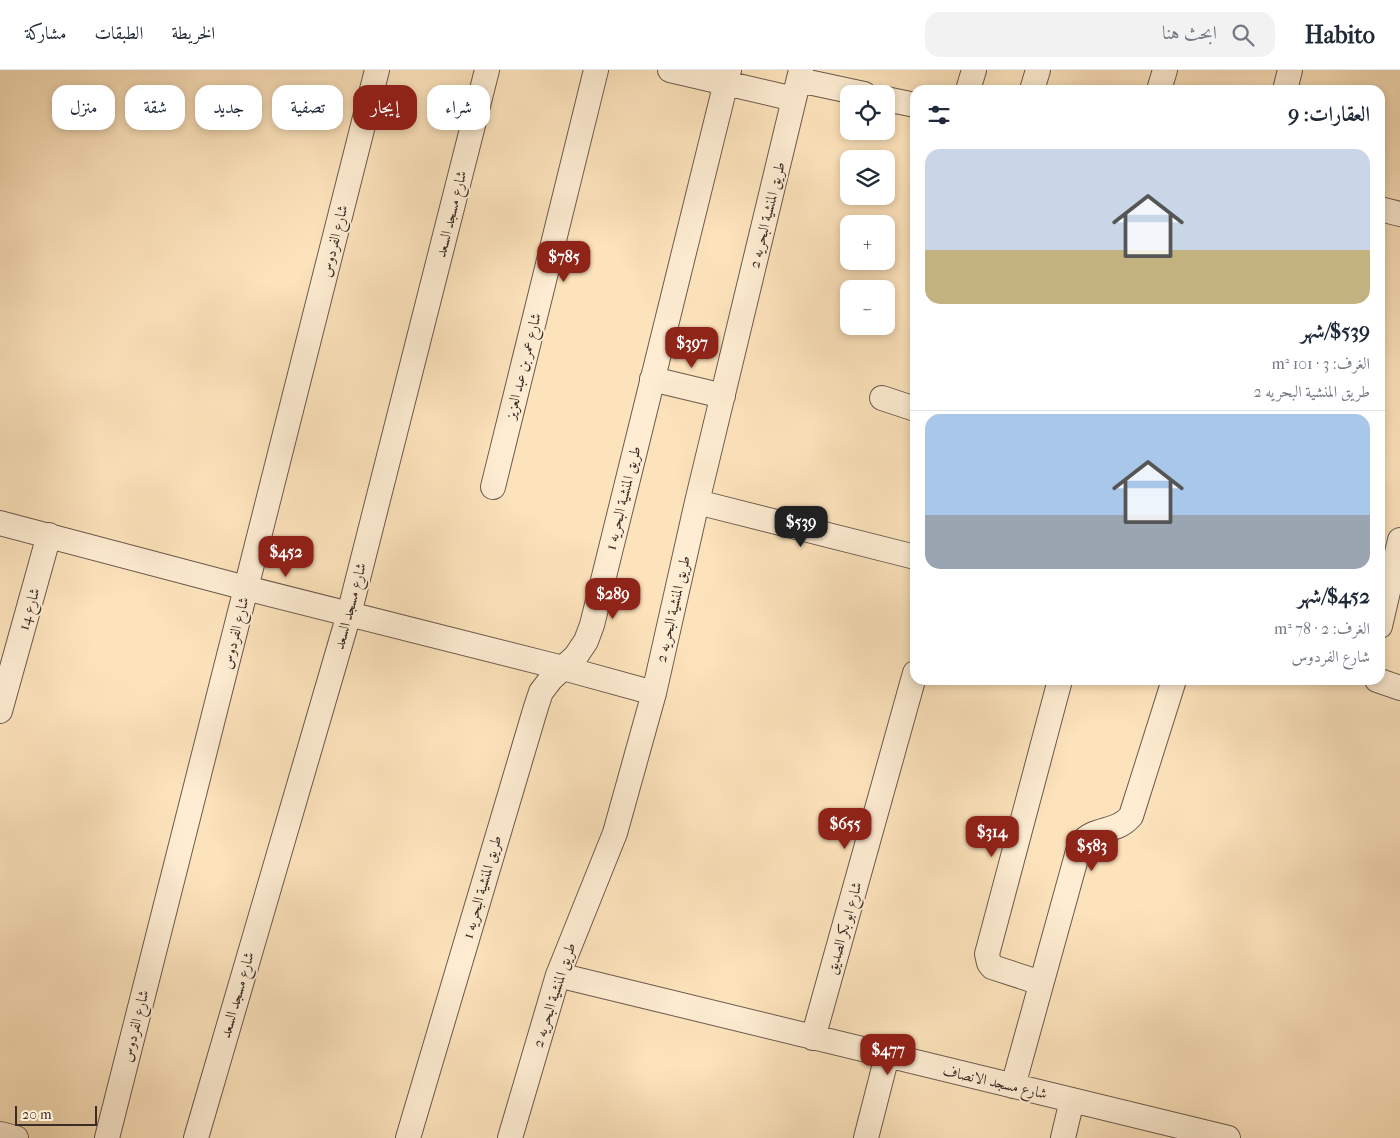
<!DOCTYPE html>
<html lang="ar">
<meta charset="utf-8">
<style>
body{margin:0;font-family:"IM FELL French Canon",Amiri,serif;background:#f2f2f3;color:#1f2937;direction:rtl;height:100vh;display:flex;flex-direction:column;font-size:19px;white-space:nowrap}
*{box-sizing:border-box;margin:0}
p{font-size:16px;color:#747a83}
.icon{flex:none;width:28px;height:28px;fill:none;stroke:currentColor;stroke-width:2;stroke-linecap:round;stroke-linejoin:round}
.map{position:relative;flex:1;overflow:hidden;direction:ltr}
.drawer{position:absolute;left:910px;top:15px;width:475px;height:600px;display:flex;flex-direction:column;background:#fff;border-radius:15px;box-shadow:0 2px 8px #0003;direction:rtl}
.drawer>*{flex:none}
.hud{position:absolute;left:15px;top:15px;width:475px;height:45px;direction:rtl;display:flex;gap:10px}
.buttons{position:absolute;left:840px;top:15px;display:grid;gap:10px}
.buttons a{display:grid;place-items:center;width:55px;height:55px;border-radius:10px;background:#fff;box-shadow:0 2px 8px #0003;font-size:25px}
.scale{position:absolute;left:15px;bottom:12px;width:82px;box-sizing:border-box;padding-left:5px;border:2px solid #392c27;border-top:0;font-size:14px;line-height:18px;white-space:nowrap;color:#392c27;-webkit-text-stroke:4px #feedd3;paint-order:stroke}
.price{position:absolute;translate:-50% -42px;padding:0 11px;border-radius:10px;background:#8f2418;color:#fff;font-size:16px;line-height:32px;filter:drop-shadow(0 1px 2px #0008)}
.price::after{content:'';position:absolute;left:50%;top:30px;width:15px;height:11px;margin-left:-8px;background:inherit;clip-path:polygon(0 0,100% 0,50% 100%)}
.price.active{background:#222;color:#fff}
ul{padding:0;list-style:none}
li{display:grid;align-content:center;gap:10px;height:265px;padding:0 15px}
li+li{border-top:1px solid #e0e1e3}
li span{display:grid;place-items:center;height:155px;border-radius:15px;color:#555}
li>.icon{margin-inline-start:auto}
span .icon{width:90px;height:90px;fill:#fffc;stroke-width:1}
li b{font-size:21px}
h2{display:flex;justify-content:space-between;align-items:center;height:60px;padding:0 15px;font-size:21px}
.chip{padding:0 18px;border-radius:15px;background:#fff;box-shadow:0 2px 8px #0003;font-size:18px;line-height:45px}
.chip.active{background:#8f2418;color:#fff}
header{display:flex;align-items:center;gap:30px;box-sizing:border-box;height:70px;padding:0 25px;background:#fff;border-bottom:1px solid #e0e1e3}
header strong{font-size:24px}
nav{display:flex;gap:28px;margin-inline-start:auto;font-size:18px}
.search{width:350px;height:45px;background:#f2f2f3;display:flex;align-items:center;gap:12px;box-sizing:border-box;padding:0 18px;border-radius:15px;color:#747a83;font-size:19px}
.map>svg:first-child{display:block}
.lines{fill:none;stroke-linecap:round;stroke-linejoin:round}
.street-casing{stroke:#6a5a4c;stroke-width:26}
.street{stroke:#feedd3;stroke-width:24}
.labels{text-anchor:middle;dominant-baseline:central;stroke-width:4;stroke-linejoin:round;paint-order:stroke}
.street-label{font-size:15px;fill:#392c27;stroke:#feedd3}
</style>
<header>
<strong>Habito</strong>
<div class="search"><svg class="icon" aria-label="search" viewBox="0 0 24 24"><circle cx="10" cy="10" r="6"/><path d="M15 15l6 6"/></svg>ابحث هنا</div>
<nav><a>الخريطة</a><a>الطبقات</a><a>مشاركة</a></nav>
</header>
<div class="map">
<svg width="1400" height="1068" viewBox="0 0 1400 1068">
<rect width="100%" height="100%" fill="#fde3bc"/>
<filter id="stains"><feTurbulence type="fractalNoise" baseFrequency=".004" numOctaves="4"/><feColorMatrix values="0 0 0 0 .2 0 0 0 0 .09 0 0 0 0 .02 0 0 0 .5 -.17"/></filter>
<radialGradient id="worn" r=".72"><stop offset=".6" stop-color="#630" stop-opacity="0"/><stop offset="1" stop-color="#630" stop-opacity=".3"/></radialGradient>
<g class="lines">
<g class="street-casing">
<path id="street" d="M670 0 794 29
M799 10 864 24
M968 20 974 0
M1032 20 1038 0
M1159 20 1165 0
M1285 20 1290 0
M886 29 915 35
M1380 139 1400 144
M652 309 723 326
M882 328 915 339
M493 417 596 0
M697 432 915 487
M0 453 246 518 563 598 654 623
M1380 556 1400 470
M1377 610 1400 618
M0 641 49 465
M558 905 1228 1068
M1041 913 992 897 989 893 987 884 1060 610
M813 968 915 603
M1013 1016 1080 774C1095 756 1116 764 1131 746L1174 610
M0 1064 16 1068
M107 1068 377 0
M196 1068 349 544 487 0
M408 1068 536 637 541 622 551 609 576 586 586 571 592 555 729 0
M510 1068 558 905 615 763 654 623 697 432 801 0
M866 1068 887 986
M1063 1068 1072 1030"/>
</g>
<use href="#street" class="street"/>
</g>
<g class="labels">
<g class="street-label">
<text transform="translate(451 144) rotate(-76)">شارع مسجد السعد</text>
<text transform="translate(767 145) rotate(-76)">طريق المنشية البحريه 2</text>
<text transform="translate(334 171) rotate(-76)">شارع الفردوس</text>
<text transform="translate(523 296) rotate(-76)">شارع عمر بن عبد العزيز</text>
<text transform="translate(623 428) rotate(-76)">طريق المنشية البحريه 1</text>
<text transform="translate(350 536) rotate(-75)">شارع مسجد السعد</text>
<text transform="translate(29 539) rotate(-74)">شارع 14</text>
<text transform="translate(673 539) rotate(-77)">طريق المنشية البحريه 2</text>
<text transform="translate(235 563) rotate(-76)">شارع الفردوس</text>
<text transform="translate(482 817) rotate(-74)">طريق المنشية البحريه 1</text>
<text transform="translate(844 858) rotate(-74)">شارع ابو بكر الصديق</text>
<text transform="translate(237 925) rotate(-74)">شارع مسجد السعد</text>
<text transform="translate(554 925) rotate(-72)">طريق المنشية البحريه 2</text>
<text transform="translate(135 956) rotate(-76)">شارع الفردوس</text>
<text transform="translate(995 1012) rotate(13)">شارع مسجد الانصاف</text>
</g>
</g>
<rect width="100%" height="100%" filter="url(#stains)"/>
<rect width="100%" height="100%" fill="url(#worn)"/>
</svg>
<div class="buttons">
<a><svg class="icon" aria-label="locate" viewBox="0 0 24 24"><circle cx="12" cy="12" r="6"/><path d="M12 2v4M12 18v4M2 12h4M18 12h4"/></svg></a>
<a><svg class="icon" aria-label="layers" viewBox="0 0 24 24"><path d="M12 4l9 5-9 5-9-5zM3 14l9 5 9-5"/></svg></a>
<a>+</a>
<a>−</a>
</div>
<div class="scale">20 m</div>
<b class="price" style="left:564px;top:213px">$785</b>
<b class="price" style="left:692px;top:299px">$397</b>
<b class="price active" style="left:801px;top:478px">$539</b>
<b class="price" style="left:286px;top:508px">$452</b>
<b class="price" style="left:613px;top:550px">$289</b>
<b class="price" style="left:845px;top:780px">$655</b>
<b class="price" style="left:992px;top:788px">$314</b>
<b class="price" style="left:1092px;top:802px">$583</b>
<b class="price" style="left:888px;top:1006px">$477</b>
<div class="hud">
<a class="chip">شراء</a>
<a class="chip active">إيجار</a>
<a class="chip">تصفية</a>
<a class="chip">جديد</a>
<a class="chip">شقة</a>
<a class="chip">منزل</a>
</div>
<section class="drawer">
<h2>العقارات: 9<svg class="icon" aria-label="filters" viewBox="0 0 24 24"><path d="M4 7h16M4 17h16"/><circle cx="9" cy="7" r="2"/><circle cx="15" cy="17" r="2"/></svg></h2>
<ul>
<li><span style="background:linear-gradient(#c9d6e8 65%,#c2b280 0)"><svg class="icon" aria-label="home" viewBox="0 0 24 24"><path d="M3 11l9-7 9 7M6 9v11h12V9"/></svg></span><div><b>$539/شهر</b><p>الغرف: 3 · 101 m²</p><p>طريق المنشية البحريه 2</p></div></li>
<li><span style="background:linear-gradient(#a9c7e8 65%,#9aa5b1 0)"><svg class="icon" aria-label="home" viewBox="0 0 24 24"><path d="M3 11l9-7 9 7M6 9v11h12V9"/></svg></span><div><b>$452/شهر</b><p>الغرف: 2 · 78 m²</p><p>شارع الفردوس</p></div></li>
</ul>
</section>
</div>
